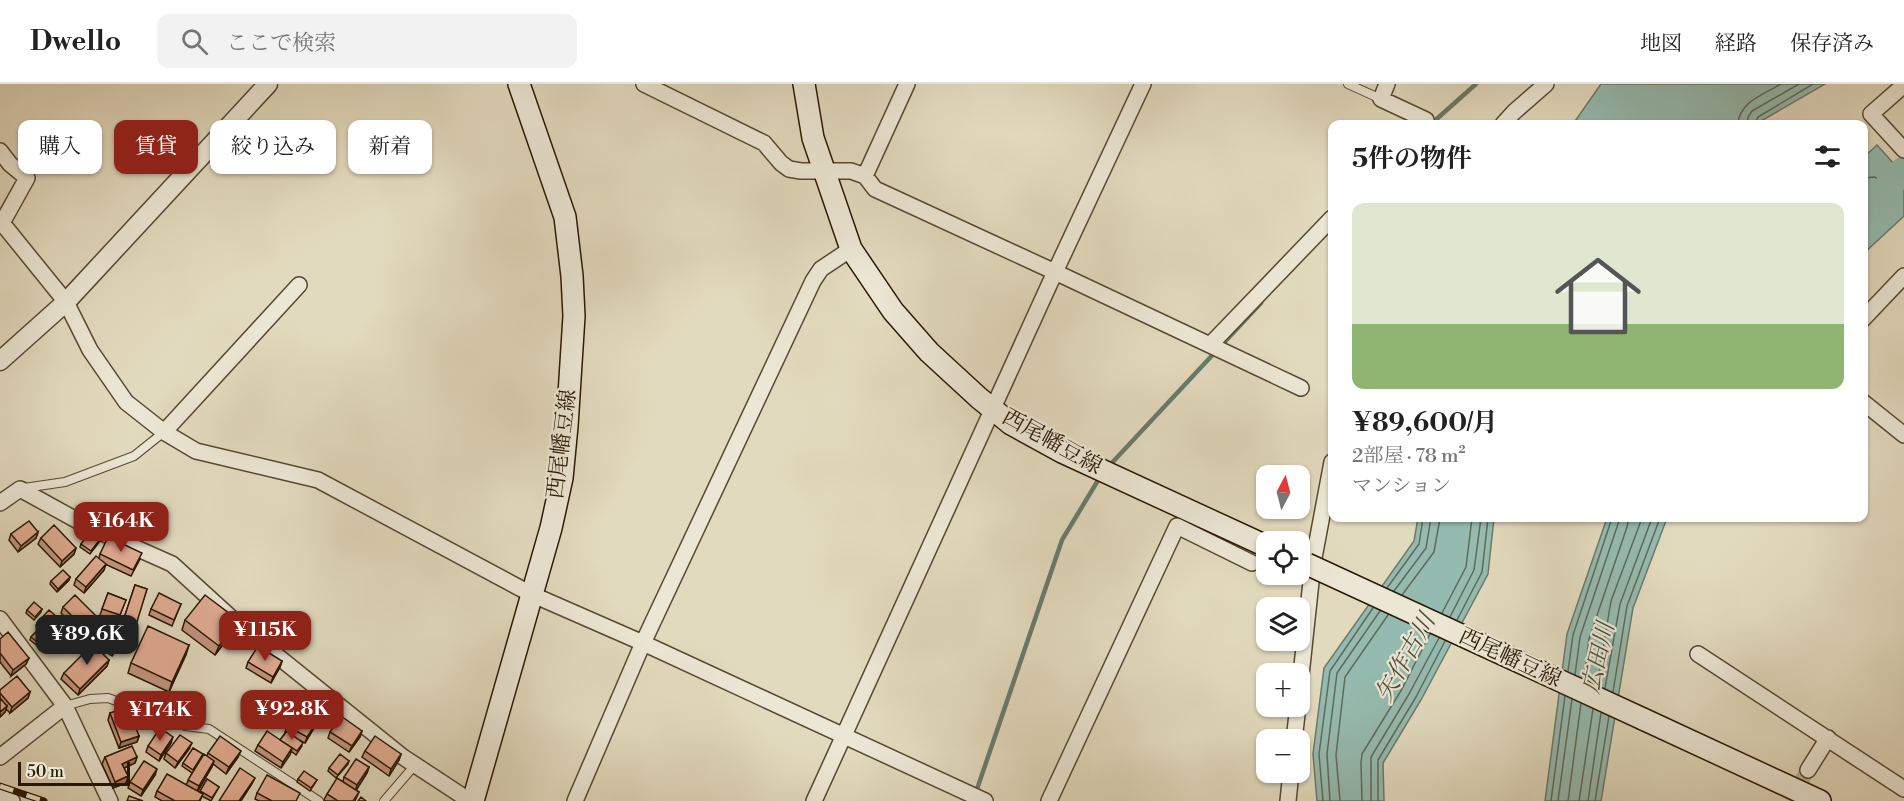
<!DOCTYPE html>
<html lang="ja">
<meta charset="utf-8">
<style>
body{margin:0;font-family:"Libre Bodoni","Noto Serif JP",serif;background:#f2f2f2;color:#222;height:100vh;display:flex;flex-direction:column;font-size:22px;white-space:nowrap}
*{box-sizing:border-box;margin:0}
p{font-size:20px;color:#767676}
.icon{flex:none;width:33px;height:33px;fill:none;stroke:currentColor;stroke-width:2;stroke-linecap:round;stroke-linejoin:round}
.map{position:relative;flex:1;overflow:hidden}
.sheet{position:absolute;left:1328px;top:36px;width:540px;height:402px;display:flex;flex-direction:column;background:#fff;border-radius:12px;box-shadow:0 2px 4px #0004}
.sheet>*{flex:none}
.top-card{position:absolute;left:18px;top:36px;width:570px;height:54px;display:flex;gap:12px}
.needle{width:39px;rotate:7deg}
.controls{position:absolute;left:1256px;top:381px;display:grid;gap:12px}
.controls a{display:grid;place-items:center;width:54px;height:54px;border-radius:12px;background:#fff;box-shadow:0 2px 4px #0004;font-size:30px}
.scale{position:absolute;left:18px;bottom:15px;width:112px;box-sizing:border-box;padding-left:6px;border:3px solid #291803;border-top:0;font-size:16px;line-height:21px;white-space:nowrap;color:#291803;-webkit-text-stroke:4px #ece7d5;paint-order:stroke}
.price{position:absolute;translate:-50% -51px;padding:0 14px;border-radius:12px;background:#8f2418;color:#fff;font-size:20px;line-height:39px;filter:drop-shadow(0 2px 3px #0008)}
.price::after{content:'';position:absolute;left:50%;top:36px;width:18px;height:14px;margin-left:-9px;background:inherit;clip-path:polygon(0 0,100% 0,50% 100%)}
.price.on{background:#222;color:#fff}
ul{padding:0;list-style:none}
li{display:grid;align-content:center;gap:12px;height:318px;padding:0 24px}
li span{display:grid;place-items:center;height:186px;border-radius:12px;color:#555}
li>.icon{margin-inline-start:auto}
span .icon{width:108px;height:108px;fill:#fffc;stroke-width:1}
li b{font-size:26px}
h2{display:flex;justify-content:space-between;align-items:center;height:72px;padding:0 24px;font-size:26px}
.chip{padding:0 21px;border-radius:12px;background:#fff;box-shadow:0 2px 4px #0004;font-size:21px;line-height:54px}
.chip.on{background:#8f2418;color:#fff}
header{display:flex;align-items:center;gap:36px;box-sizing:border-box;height:84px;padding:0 30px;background:#fff;border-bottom:2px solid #e0e0e0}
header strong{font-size:28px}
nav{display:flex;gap:33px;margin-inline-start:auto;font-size:21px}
.search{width:420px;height:54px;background:#f2f2f2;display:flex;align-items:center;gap:15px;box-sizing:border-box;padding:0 21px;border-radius:12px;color:#767676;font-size:22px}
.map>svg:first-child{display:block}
.water{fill:#95bbb0;stroke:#6a7a6b;stroke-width:1.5}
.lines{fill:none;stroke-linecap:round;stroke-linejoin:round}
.shore{stroke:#5f6a5a;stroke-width:1.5}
.stream{stroke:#6a7a6b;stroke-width:4.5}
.river{stroke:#95bbb0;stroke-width:27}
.minor-tunnel{stroke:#bdb399;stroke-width:15;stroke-dasharray:15 8;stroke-linecap:butt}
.service-casing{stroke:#574832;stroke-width:10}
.minor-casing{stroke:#574832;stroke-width:18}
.tertiary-casing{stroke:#574832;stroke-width:21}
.secondary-casing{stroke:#291803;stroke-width:24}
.service{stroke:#ece7d5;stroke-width:8}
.minor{stroke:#ece7d5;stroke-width:15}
.tertiary{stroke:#ece7d5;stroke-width:18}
.secondary{stroke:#ece7d5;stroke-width:21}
.rail-casing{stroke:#291803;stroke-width:7}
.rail{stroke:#ece7d5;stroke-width:4.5;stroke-dasharray:14;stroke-linecap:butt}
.secondary-bridge-casing{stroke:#291803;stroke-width:24;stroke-linecap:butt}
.secondary-bridge{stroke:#ece7d5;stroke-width:21}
.wall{fill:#c39680;stroke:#291803;stroke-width:1.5}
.shaded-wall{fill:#9f7a68;stroke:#291803;stroke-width:1.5}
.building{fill:#e3ae95;stroke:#291803;stroke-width:1.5}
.labels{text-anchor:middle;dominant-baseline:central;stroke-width:4.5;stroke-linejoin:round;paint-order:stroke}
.street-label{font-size:22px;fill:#291803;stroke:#ece7d5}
.water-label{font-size:24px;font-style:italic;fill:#4f5140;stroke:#ece7d5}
</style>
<header>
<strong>Dwello</strong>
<div class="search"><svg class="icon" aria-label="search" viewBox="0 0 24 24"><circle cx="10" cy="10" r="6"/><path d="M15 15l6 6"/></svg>ここで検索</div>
<nav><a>地図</a><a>経路</a><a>保存済み</a></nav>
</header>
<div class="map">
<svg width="1904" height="717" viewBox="0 0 1904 717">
<rect width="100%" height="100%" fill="#e2dabe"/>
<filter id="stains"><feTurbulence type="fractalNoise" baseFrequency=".00333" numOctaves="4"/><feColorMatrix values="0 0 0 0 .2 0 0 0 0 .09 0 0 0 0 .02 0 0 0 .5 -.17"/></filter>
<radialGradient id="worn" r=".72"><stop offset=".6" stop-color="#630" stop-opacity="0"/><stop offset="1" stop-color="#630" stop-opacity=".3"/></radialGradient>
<path class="water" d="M1601 0H1825L1756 40H1573Z
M1877 61 1904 91V132L1863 170V74Z
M1418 434H1494L1488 490 1421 616 1383 679 1384 717H1317L1313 670 1324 584 1414 457Z
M1607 434H1667L1633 524 1601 717H1545L1567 550Z"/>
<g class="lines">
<path class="shore" d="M1738 40C1739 18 1764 10 1781 0
M1747 40 1748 33 1752 27 1799 0
M1755 40 1758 33 1813 0
M1863 94 1875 93 1893 111 1863 139
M1387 504 1419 460 1423 434
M1394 507 1426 464 1431 434
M1402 511 1434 468 1440 434
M1442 529 1466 483 1472 434
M1450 533 1474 486 1481 434
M1457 536 1482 488 1488 434
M1568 587 1573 551 1612 434
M1575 591 1580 553 1620 434
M1584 595 1589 555 1627 443 1629 434
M1597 601 1611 517 1642 434
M1605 604 1620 520 1652 434
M1613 608 1627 522 1660 434
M1323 717 1319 670 1330 587 1373 524
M1330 717 1327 670 1337 589 1380 527
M1340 717 1336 671 1345 593 1388 531
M1362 717 1361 679 1362 670 1402 605 1430 550
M1371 717V673L1409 610 1439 554
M1378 717V676L1416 613 1445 557
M1551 717 1565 612
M1558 717 1572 615
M1568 717 1581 619
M1579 717 1593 625
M1588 717 1601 629
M1595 717 1609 632"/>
<path class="stream" d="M1431 40 1476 0
M1109 382 1261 219
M975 711 1062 456 1100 393"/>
<path class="river" d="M1863 128 1904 86"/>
<path class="minor-tunnel" d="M1789 717 1808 686"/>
<g class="service-casing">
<path id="service" d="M1348 0 1381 15
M24 404 65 398 134 372 164 348
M65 622 90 615 108 614 185 642 209 645 319 717
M384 717 415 681"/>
</g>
<g class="minor-casing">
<path id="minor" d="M644 0 764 59 781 79 789 85 801 87H851L865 92 875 105 1055 188 1301 304
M1387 0 1381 15 1426 36 1421 40
M1904 1 1871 30 1904 66
M1503 40 1514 28 1546 0
M0 67 10 80 27 94 2 139 66 218 90 266 126 318 164 348 196 367 318 396 531 510 643 559 985 717
M865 92 907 0
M1863 235 1904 192
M1210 261 1332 134
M1863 318 1904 351
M164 348 299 201
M0 419 20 405 89 443 172 480 240 542 403 673 470 717
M0 535 65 622 110 717
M1698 570 1904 705
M1299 610 1313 479 1332 378
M1294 656 1298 622
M0 673 65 622
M1808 686 1828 654
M0 713 12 717
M575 717 643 559 813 197 821 185 851 165
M814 717 1055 188 1143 0
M1049 717 1177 442 1252 479
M1288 717 1291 688"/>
</g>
<g class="tertiary-casing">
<path id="tertiary" d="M0 277 66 218 268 0"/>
</g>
<g class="secondary-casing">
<path id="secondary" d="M804 0 813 54 851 165 893 227 929 268 979 314 1011 340 1062 368 1266 462
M1643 635 1820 717
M473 717 551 444 562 394 567 342 574 232 572 192 565 133 519 0"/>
</g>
<use href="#service" class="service"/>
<use href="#minor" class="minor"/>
<use href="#tertiary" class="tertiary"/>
<use href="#secondary" class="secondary"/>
<g class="rail-casing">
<path id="rail" d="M0 702 44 717"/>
</g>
<use href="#rail" class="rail"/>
<g class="secondary-bridge-casing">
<path id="secondary-bridge" d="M1307 480 1643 635"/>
</g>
<use href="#secondary-bridge" class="secondary-bridge"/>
</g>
<path class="wall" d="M38 448 36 454 18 468 9 456 11 450Z
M41 454 76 464 74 470 60 483 38 460Z
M100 457 90 470 80 463 81 460Z
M100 470 140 475 131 492 105 480 104 486 84 509 74 501 76 495 99 474Z
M70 493 69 496 57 508 50 500 51 497Z
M135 501 147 505 133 547 121 543Z
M108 509 126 516 117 538 100 531Z
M181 520 172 542 149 531 151 525Z
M63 523 97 541 84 553 61 529Z
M42 525 41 528 34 536 26 529 27 526Z
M185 536H238L235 545 215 571 182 546Z
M57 537 45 550 48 553 47 556 40 564 30 556 31 553 39 545 36 542 37 539Z
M127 547 124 553 112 572 96 561 98 555Z
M0 555 29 574 26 580 11 592 0 578Z
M189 561 169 608 128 589 131 579Z
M109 576 107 582 78 611 61 595 64 589Z
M282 577 280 583 271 599 246 584 248 578Z
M0 606 30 608 28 614 10 629 6 625 5 628 0 633Z
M301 627 324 628 314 644 305 659 299 656 302 662 296 671 291 667 281 684 255 667 258 661 280 656 286 648H285L287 642 299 631Z
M110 629 139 652 137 658 119 664 108 636Z
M362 647 360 653 349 668 328 654 330 648Z
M171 659 159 677 146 668 148 662Z
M189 665 175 684 164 675 166 669Z
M365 667 401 670 399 676 389 692 362 673Z
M208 669 238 673 226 690 213 680 198 707 200 708 207 695 219 703 211 717 202 712 200 717H162L155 713 157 707 186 701 192 689 182 682 183 679 207 672Z
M105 673H137L135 679 124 684 128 692 126 699 113 704 102 680Z
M349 677 348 680 336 694 328 687 329 684Z
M369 683 367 689 356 706 359 708 355 717H326L324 716 327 710 343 698 344 693Z
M155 691 141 712 128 704 130 698Z
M298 695 317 696 310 707 297 698Z
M257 709 297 717H259L255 715Z"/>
<path class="shaded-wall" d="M38 448 36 454 18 468 21 462Z
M76 464 74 470 60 483 62 477Z
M106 480 104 486 84 509 86 503Z
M70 493 69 496 57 508 58 505Z
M58 534 57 537 44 550 46 547Z
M99 535 97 541 84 553 87 547Z
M238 536 235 545 215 571 219 562Z
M127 547 124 553 112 572 114 566Z
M189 561 186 571 169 608 172 598Z
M29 574 26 580 11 592 13 586Z
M109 576 107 582 78 611 80 605Z
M282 577 280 583 271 599 273 593Z
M30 608 28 614 10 629 12 623Z
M7 622 5 628 0 633V628Z
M326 622 324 628 314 644 316 638Z
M315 641 312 647 305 659 307 653Z
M362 647 360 653 349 668 352 662Z
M139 652 137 658 119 664 121 658Z
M173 653 171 659 159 677 161 671Z
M192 659 189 665 175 684 178 678Z
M292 664 290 671 281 684 283 678Z
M241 667 238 673 226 690 229 683Z
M401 670 399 676 389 692 391 685Z
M137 673 135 679 120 686 122 680Z
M214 677 212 683 197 708 199 702Z
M369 683 367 689 355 708 357 701Z
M157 685 155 691 141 712 143 706Z
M128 692 126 699 113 704 115 698Z
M255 694 252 700 241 717H239Z"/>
<path class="building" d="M29 437 38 448 21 462 11 450Z
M54 441 76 464 62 477 41 454Z
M91 446 101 454 91 467 81 460Z
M108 453 142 469 133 486 100 470Z
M96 472 106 480 86 503 76 495Z
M63 486 70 493 58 505 51 497Z
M135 501 147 505 136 541 123 537Z
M108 509 126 516 120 531 102 525Z
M159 509 181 520 174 536 151 525Z
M75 511 99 535 87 547 63 523Z
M205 511 238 536 219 562 185 536Z
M34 518 42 525 35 533 27 526Z
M49 526 58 534 46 547 37 539Z
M111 536 127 547 114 566 98 555Z
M148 542 189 561 172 598 131 579Z
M39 545 48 553 41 561 31 553Z
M8 548 29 574 13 586 0 569V555Z
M93 560 109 576 80 605 64 589Z
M258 562 282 577 273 593 248 578Z
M17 592 30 608 12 623 0 609V606Z
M311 612 326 622 316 638 301 627Z
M0 614 7 622 0 628Z
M128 623 139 652 121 658 110 629Z
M295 629 315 641 307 653 287 642Z
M341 632 362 647 352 662 330 648Z
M160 644 173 653 161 671 148 662Z
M267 647 292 664 283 678 258 661Z
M287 647 303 659 297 667 280 656Z
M180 651 192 659 178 678 166 669Z
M220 652 241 667 229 683 208 669Z
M375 652 401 670 391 685 365 667Z
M132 662 137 673 122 680 128 692 115 698 105 673Z
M193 664 203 670 193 686 183 679Z
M204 670 214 677 199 702 188 696Z
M340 670 349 677 338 691 329 684Z
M356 675 369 683 357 701 344 693Z
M144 677 157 685 143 706 130 698Z
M240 684 255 694 239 717H219Z
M304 687 317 696 311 704 298 695Z
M167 690 203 710 199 717H175L157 707Z
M267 691 300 709 296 717H272L257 709Z
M337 694 359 708 353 717H338L327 710Z
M207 695 219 703 212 714 200 707Z
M129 712 143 717H127Z
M361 713 366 717H358Z"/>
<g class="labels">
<g class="street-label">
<text transform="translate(1052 358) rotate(29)">西尾幡豆線</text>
<text transform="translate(562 360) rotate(-83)">西尾幡豆線</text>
<text transform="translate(1510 574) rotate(25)">西尾幡豆線</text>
</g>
<g class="water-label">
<text transform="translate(1406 574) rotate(-61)">矢作古川</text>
<text transform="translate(1599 574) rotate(-77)">広田川</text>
</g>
</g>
<rect width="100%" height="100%" filter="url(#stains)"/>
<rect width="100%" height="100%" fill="url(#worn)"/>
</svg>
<div class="controls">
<a><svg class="needle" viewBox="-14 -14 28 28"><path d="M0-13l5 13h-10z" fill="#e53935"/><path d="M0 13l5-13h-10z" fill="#767676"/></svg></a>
<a><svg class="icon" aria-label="locate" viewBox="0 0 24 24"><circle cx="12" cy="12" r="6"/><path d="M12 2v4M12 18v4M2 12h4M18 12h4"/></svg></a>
<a><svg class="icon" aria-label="layers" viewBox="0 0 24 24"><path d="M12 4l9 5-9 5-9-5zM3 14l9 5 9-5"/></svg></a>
<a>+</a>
<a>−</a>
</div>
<div class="scale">50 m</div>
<b class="price" style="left:121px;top:469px">¥164K</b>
<b class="price" style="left:265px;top:578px">¥115K</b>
<b class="price on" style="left:87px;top:582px">¥89.6K</b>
<b class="price" style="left:292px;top:657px">¥92.8K</b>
<b class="price" style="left:160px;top:658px">¥174K</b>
<div class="top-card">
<a class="chip">購入</a>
<a class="chip on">賃貸</a>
<a class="chip">絞り込み</a>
<a class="chip">新着</a>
</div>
<section class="sheet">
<h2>5件の物件<svg class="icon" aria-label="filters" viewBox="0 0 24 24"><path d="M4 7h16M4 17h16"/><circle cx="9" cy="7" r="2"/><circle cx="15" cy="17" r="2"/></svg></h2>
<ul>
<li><span style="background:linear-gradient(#dfe7d0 65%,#8fb573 0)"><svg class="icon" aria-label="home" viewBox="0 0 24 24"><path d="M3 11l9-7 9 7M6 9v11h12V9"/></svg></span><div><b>¥89,600/月</b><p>2部屋 · 78 m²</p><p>マンション</p></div></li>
</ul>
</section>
</div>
